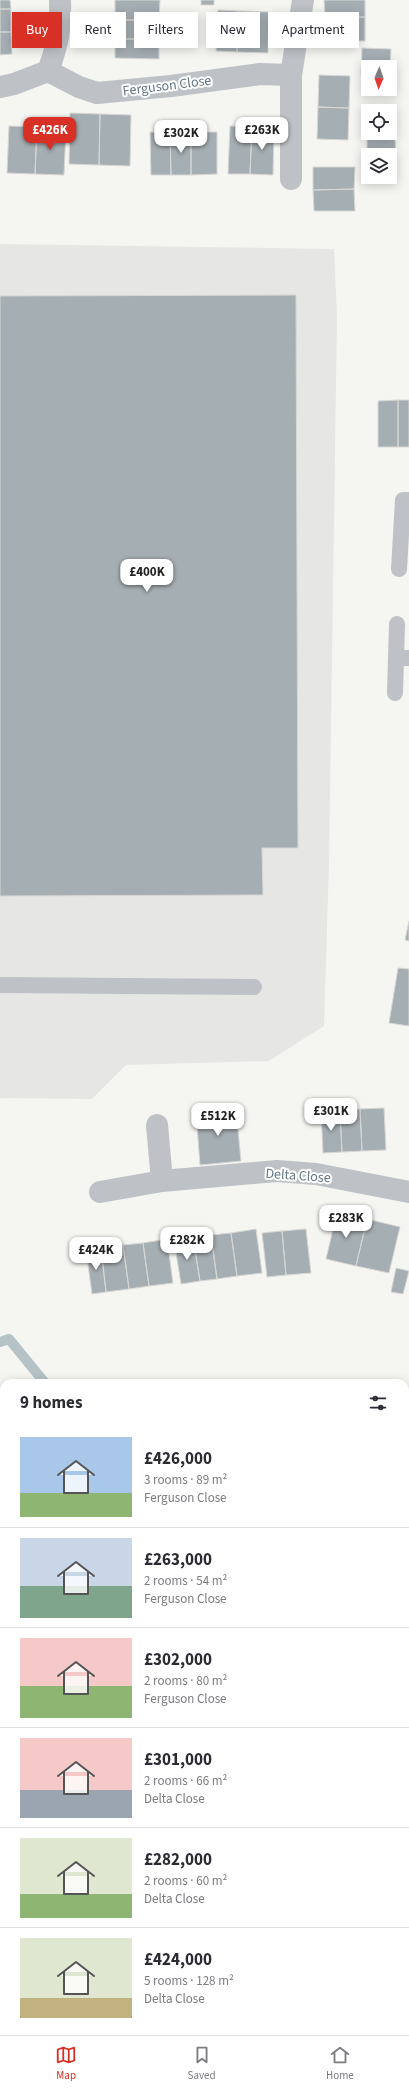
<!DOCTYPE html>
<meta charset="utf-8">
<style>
body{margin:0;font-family:"Source Sans 3",sans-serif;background:#f7f7f7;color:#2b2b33;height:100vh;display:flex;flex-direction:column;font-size:15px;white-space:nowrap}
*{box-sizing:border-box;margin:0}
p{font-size:13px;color:#7c7c81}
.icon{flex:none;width:22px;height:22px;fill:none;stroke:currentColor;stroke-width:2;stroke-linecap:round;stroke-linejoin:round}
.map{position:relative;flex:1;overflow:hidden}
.sheet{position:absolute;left:0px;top:1379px;width:409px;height:656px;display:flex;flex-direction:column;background:#fff;border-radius:12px 12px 0 0;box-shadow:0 2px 10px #0003}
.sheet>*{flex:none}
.banner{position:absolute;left:12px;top:12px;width:385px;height:36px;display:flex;gap:8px}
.needle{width:26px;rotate:182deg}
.fabs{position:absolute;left:361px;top:60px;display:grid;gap:8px}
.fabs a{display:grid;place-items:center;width:36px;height:36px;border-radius:0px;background:#fff;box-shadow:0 2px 10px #0003;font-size:20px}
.price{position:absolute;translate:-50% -34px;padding:0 9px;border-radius:8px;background:#fff;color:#222;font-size:13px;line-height:26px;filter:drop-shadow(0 1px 2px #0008)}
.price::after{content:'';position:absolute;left:50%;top:24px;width:12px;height:9px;margin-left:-6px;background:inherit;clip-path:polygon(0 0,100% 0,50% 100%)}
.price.selected{background:#d93025;color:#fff}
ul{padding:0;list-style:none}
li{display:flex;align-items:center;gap:12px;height:100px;padding:0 20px}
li+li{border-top:1px solid #e1e1e2}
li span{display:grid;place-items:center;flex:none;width:112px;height:80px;border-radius:0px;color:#555}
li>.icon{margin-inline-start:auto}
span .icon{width:48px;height:48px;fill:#fffc;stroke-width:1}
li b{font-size:17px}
h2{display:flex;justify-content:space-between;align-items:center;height:48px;padding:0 20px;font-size:17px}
.pill{padding:0 14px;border-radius:0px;background:#fff;box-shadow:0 2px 10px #0003;font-size:14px;line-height:36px}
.pill.selected{background:#d93025;color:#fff}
.dock{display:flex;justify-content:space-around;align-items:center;height:56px;border-top:1px solid #e1e1e2;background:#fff;font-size:11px;color:#7c7c81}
.dock a{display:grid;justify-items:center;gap:2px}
.dock .selected{color:#d93025}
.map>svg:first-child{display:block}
.built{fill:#e6e7e5}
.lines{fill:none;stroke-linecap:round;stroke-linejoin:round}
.stream{stroke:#b5c2c6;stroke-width:10}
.building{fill:#a5aeb3;stroke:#d7d7d4}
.service{stroke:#bec2c6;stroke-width:16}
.minor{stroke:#bec2c6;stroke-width:22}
.tertiary{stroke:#bec2c6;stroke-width:22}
.labels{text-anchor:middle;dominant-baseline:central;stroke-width:4;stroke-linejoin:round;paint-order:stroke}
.street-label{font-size:14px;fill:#647683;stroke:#fff}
</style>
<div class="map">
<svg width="409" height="2035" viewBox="0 0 409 2035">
<rect width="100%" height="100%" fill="#f5f5f1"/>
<path class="built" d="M0 244 334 249 337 316 329 863 324 1026 269 1061 126 1065 92 1099 0 1098Z"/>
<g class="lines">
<path class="stream" d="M0 1342 9 1339 45 1383
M405 1626H409"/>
</g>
<path class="building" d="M0 0H10L11 9H0Z
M115 0H160L159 20H115Z
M201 0H214V5H201Z
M324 0H365V17H325Z
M0 9H11V32H0Z
M218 10 239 11 237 52 216 51Z
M239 11 269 12 268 53 237 52Z
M325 17H365V41H325Z
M115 20H159V39H115Z
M0 32H11L12 54 0 55Z
M115 39H159V59L115 58Z
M362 48 391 49 390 67H368V75H361Z
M319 75 350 76 349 108 318 107Z
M318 107 349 108 348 140 317 139Z
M70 113 100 114 99 165 69 164Z
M100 114 131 115 130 166 99 165Z
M9 126 37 127 35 174 7 173Z
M230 126 252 127 250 174H228Z
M37 127 66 128 64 175 35 174Z
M252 127 274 128 273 175 250 174Z
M150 132 170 133 171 175H151Z
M191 132H217V174L191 175Z
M191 132V175H171L170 133Z
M367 139H395L396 153H367Z
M313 167H355L354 189 313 190Z
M354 189 355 211H314L313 190Z
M296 295 298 848H262L263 895 0 896V296Z
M398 400V447H378V401Z
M398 400H409V447H398Z
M409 921V941L405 940Z
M398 968 409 969V1026L389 1023Z
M384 1108 386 1150 362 1151 360 1109Z
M236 1109 241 1161 200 1165 196 1112Z
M360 1109 362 1151 342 1152 340 1111Z
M321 1111H340L342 1152 323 1153Z
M337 1212 367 1219 356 1266 326 1259Z
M367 1219 400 1227 389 1273 356 1266Z
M256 1229 262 1273 237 1276 231 1233Z
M306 1229 311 1273 286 1275 282 1231Z
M282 1231 286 1275 267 1277 262 1233Z
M231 1233 237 1276 217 1279 211 1235Z
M211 1235 217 1279 200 1281 193 1238Z
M193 1238 200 1281 181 1284 174 1240Z
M167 1239 173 1283 149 1286 143 1243Z
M143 1243 149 1286 129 1289 123 1245Z
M123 1245 129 1289 106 1292 101 1248Z
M101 1248 106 1292 92 1294 86 1250Z
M396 1268 409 1271 403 1294 391 1292Z
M405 1398 409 1399V1466L405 1464Z
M0 1623 4 1625V1673L2 1677 0 1676Z
M4 1673V1692L0 1690V1680Z
M0 1840 4 1842V1855L0 1865Z
M63 2031H93L105 2035H62Z"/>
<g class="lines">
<path class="service" d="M399 569 403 500H409
M396 658 397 624
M395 693 396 658H409
M0 985 254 987
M405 1510 409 1498"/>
<path class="minor" d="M48 71 79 87 97 93 171 86 260 74 291 75
M0 87 14 84 48 71C58 44 61 28 60 0
M291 179V75L303 0
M157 1125 162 1181
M100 1192 162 1181 277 1171 316 1174 409 1192"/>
<path class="tertiary" d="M0 1524 4 1527
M405 1735 409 1736"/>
</g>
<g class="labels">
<g class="street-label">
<text transform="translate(167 86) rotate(-7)">Ferguson Close</text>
<text transform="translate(298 1176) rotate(4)">Delta Close</text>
</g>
</g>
</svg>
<div class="fabs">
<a><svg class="needle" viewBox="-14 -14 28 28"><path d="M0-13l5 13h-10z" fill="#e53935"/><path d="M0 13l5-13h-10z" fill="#7c7c81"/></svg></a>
<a><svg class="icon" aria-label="locate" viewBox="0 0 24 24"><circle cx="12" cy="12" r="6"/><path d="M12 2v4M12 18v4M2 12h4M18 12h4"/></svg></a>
<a><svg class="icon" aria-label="layers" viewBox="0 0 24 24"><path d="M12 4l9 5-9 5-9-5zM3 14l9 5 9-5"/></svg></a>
</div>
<b class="price selected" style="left:50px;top:151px">£426K</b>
<b class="price" style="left:262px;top:151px">£263K</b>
<b class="price" style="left:181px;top:154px">£302K</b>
<b class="price" style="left:147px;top:593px">£400K</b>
<b class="price" style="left:331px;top:1132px">£301K</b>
<b class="price" style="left:218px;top:1137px">£512K</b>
<b class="price" style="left:346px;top:1239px">£283K</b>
<b class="price" style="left:187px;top:1261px">£282K</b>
<b class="price" style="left:96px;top:1271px">£424K</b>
<div class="banner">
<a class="pill selected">Buy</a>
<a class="pill">Rent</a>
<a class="pill">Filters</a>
<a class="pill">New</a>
<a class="pill">Apartment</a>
</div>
<section class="sheet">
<h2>9 homes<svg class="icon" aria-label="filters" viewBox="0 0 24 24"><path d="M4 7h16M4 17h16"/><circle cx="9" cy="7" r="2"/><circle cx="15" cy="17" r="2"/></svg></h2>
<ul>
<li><span style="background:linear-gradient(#a9c7e8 70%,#8fb573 0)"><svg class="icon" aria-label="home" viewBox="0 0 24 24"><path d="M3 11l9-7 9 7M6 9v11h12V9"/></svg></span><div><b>£426,000</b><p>3 rooms · 89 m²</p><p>Ferguson Close</p></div></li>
<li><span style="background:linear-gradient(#c9d6e8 60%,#7fa58c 0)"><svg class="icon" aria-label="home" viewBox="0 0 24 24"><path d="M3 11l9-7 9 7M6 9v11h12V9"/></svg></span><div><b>£263,000</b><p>2 rooms · 54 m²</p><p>Ferguson Close</p></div></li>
<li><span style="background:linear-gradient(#f6c9c9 60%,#8fb573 0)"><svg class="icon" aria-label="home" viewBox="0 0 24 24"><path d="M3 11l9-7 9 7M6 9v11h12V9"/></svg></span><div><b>£302,000</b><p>2 rooms · 80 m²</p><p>Ferguson Close</p></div></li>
<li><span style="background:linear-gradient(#f6c9c9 65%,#9aa5b1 0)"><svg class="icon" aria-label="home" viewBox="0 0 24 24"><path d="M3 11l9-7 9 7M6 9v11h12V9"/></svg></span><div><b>£301,000</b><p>2 rooms · 66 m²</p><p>Delta Close</p></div></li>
<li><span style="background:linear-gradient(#dfe7d0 70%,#8fb573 0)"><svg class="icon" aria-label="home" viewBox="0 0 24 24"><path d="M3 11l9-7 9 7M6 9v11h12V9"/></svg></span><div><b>£282,000</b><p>2 rooms · 60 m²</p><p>Delta Close</p></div></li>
<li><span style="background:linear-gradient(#dfe7d0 75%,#c2b280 0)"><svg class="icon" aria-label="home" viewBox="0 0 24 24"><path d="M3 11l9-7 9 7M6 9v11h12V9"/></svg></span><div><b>£424,000</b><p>5 rooms · 128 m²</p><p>Delta Close</p></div></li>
</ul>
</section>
</div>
<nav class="dock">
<a class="selected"><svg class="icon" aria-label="map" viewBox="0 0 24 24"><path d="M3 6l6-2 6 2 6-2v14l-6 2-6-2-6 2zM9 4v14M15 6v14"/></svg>Map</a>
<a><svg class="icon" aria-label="saved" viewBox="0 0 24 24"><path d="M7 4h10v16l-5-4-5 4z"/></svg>Saved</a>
<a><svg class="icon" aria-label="home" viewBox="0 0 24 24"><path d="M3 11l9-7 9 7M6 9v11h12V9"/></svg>Home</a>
</nav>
